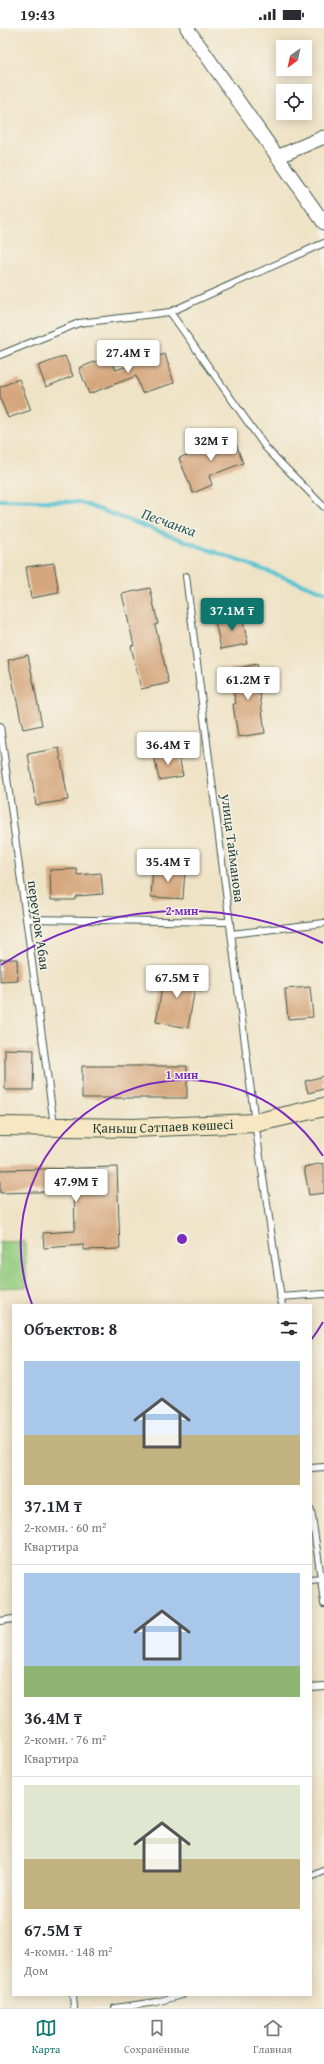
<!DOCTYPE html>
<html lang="ru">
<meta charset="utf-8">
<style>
body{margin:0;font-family:"Gentium Book Plus",serif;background:#f2f2f3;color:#2b2b33;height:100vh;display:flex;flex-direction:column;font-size:15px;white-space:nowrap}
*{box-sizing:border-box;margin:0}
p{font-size:13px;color:#7c7c81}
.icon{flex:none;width:22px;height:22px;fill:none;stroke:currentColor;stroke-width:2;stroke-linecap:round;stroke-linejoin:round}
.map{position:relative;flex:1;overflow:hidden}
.drawer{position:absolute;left:12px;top:1276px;width:300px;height:692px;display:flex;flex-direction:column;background:#fff;border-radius:0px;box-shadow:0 2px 10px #0003}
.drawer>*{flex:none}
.needle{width:26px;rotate:213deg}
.controls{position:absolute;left:276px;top:12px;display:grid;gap:8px}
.controls a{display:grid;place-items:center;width:36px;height:36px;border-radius:0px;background:#fff;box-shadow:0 2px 10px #0003;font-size:20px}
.price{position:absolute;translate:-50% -34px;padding:0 9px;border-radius:4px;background:#fff;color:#222;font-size:13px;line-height:26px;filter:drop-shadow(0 1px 2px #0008)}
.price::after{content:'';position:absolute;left:50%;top:24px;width:12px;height:9px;margin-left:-6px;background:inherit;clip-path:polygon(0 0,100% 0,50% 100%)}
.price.active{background:#0f766e;color:#fff}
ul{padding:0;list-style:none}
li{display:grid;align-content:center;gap:8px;height:212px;padding:0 12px}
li+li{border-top:1px solid #e1e1e2}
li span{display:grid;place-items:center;height:124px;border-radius:0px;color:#555}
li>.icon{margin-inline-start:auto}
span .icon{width:72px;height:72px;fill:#fffc;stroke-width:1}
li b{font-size:17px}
h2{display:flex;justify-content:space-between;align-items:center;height:48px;padding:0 12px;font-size:17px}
.status{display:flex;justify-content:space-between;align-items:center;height:28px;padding:0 20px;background:#fff;direction:ltr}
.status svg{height:11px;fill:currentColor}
.tab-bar{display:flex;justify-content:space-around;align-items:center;height:56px;border-top:1px solid #e1e1e2;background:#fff;font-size:11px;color:#7c7c81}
.tab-bar a{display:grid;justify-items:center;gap:2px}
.tab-bar .active{color:#0f766e}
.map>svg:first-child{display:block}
.green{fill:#93cb7e;stroke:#598459}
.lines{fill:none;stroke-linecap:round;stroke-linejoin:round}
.stream{stroke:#57c3d0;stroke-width:4}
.building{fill:#d6a77e}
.lane-casing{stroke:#3e564a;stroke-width:8}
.street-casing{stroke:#3e564a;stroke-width:15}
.secondary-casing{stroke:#3e564a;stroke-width:20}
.lane{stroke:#fff;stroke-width:6}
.street{stroke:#fff;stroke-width:13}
.secondary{stroke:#f7e8c3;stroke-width:18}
.ring{fill:none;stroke:#7b2cbf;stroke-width:2}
.labels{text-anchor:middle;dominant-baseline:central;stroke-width:3;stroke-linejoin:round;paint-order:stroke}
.street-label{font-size:14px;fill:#1f3d34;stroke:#f7f3e8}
.water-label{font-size:15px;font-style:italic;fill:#2d5e5b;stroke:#f7f3e8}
.centre{fill:#7b2cbf;stroke:#f7f3e8;stroke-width:2}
.ring-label{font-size:12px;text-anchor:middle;font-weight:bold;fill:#7b2cbf;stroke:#f7f3e8;stroke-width:3;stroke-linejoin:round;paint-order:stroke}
</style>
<div class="status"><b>19:43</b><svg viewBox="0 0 49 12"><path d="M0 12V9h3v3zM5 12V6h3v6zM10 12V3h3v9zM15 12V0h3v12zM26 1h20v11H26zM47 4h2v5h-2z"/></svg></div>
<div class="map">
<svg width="324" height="1980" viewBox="0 0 324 1980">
<rect width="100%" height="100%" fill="#f7f3e8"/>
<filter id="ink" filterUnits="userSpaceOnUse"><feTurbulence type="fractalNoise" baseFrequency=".025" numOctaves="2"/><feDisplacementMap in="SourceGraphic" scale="8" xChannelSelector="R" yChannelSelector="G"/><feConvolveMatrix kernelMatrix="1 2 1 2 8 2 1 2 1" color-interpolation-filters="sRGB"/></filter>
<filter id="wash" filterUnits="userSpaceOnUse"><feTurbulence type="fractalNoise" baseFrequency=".012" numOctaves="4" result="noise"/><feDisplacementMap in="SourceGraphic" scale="16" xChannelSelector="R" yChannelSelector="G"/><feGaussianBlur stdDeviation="0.9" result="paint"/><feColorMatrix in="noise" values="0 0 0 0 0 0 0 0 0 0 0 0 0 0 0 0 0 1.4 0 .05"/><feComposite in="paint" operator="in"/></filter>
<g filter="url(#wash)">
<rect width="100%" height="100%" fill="#efe3c6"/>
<path class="green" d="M25 1213 27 1259 0 1260V1214Z"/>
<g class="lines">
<path class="stream" d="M0 472 79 474 324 564"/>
</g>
<g id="blocks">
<path class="building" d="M165 326 174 355 142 365 136 348 89 366 79 340 110 328 116 342Z
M65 328 73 348 46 359 38 338Z
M19 351 31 382 8 390 0 370V359Z
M232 405 243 435 209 448 212 457 193 465 179 430 210 418 208 414Z
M54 535 59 565 31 570 26 539Z
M150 560 158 596 155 597 169 655 141 661 131 618 134 617 122 566Z
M242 588 248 616 221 621 215 593Z
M28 627 42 697 23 701 8 632Z
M257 636 263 665 260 666 265 705 238 709 233 676H236L229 642Z
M59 720 68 772 36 777 28 726Z
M178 723 183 748 159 752 154 727Z
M153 839 185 841 183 871 151 869Z
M77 841V847L101 845 103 866 77 868 74 872H51L50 842Z
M0 931H17L18 953 0 954Z
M165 943 197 948 188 1000 156 994Z
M310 959 313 989 288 991 285 961Z
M5 1021 34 1022 33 1062H5Z
M82 1038H187V1070H82Z
M324 1048V1061L308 1065 305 1053Z
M324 1135V1165L309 1167 304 1139Z
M117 1139 120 1221 84 1222V1217L44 1220 43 1205 75 1203 74 1163 0 1165V1142Z"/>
</g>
</g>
<g filter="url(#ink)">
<use href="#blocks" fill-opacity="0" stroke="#3e564a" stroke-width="1"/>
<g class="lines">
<g class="lane-casing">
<path id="lane" d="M324 215 170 284 266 420 324 479
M0 327 79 295 170 284
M186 548 255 1095 282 1277
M0 698 54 1097
M26 891 230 894
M231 906 324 895
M280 1269 324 1266
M311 1440 324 1439
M311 1482 321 1550 311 1551
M321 1550 324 1576
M0 1593 13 1591
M311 1659 324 1658
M311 1849 324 1843
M73 1967 74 1980
M115 1980 156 1974 182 1967"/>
</g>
<g class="street-casing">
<path id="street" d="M187 0 324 195
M277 129 324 109"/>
</g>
<g class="secondary-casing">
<g id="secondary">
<path id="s1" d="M0 1098 132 1100 255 1095 324 1079"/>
</g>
</g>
<use href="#lane" class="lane"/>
<use href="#street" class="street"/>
<use href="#secondary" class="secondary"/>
</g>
</g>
<g class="ring">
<path d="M323 1294A164 164 0 0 1 311 1312M32 1276A164 164 0 0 1 323 1128"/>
<path d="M1 937A328 328 0 0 1 323 915"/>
</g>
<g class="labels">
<g class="street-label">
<text transform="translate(233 820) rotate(83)">улица Тайманова</text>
<text transform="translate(39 897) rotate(82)">переулок Абая</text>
<text stroke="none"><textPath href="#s1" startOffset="163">Қаныш Сәтпаев көшесі</textPath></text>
</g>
<g class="water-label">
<text transform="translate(169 494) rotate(20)">Песчанка</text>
</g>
</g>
<circle cx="182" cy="1211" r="6" class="centre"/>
<g class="ring-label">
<text x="182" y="887">2 мин</text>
<text x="182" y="1051">1 мин</text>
</g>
</svg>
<div class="controls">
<a><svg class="needle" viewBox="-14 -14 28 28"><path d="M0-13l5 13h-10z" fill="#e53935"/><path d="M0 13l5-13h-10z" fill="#7c7c81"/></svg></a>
<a><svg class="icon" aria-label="locate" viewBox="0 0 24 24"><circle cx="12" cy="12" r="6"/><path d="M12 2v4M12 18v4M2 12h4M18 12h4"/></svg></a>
</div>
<b class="price" style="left:128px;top:346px">27.4M ₸</b>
<b class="price" style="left:211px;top:434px">32M ₸</b>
<b class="price active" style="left:232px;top:604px">37.1M ₸</b>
<b class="price" style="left:248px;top:673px">61.2M ₸</b>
<b class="price" style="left:168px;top:738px">36.4M ₸</b>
<b class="price" style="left:168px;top:855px">35.4M ₸</b>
<b class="price" style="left:177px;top:971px">67.5M ₸</b>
<b class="price" style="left:76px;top:1175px">47.9M ₸</b>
<section class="drawer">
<h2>Объектов: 8<svg class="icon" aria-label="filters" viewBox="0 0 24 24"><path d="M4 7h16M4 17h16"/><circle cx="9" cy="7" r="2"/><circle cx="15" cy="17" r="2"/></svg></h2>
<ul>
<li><span style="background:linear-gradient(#a9c7e8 60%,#c2b280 0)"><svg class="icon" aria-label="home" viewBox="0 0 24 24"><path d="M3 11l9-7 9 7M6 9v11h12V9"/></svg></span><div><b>37.1M ₸</b><p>2-комн. · 60 m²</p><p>Квартира</p></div></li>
<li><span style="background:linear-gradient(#a9c7e8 75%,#8fb573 0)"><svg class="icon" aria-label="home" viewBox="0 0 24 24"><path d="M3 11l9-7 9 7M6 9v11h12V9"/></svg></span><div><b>36.4M ₸</b><p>2-комн. · 76 m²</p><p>Квартира</p></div></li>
<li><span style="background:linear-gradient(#dfe7d0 60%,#c2b280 0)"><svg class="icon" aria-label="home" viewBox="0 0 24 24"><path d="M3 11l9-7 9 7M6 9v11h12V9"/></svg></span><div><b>67.5M ₸</b><p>4-комн. · 148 m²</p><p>Дом</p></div></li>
</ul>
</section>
</div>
<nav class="tab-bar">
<a class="active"><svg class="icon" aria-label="map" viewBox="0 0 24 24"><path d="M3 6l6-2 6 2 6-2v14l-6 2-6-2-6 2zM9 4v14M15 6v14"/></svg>Карта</a>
<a><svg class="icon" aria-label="saved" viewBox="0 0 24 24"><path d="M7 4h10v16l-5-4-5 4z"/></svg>Сохранённые</a>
<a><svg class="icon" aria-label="home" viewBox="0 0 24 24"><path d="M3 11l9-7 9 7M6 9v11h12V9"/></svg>Главная</a>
</nav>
